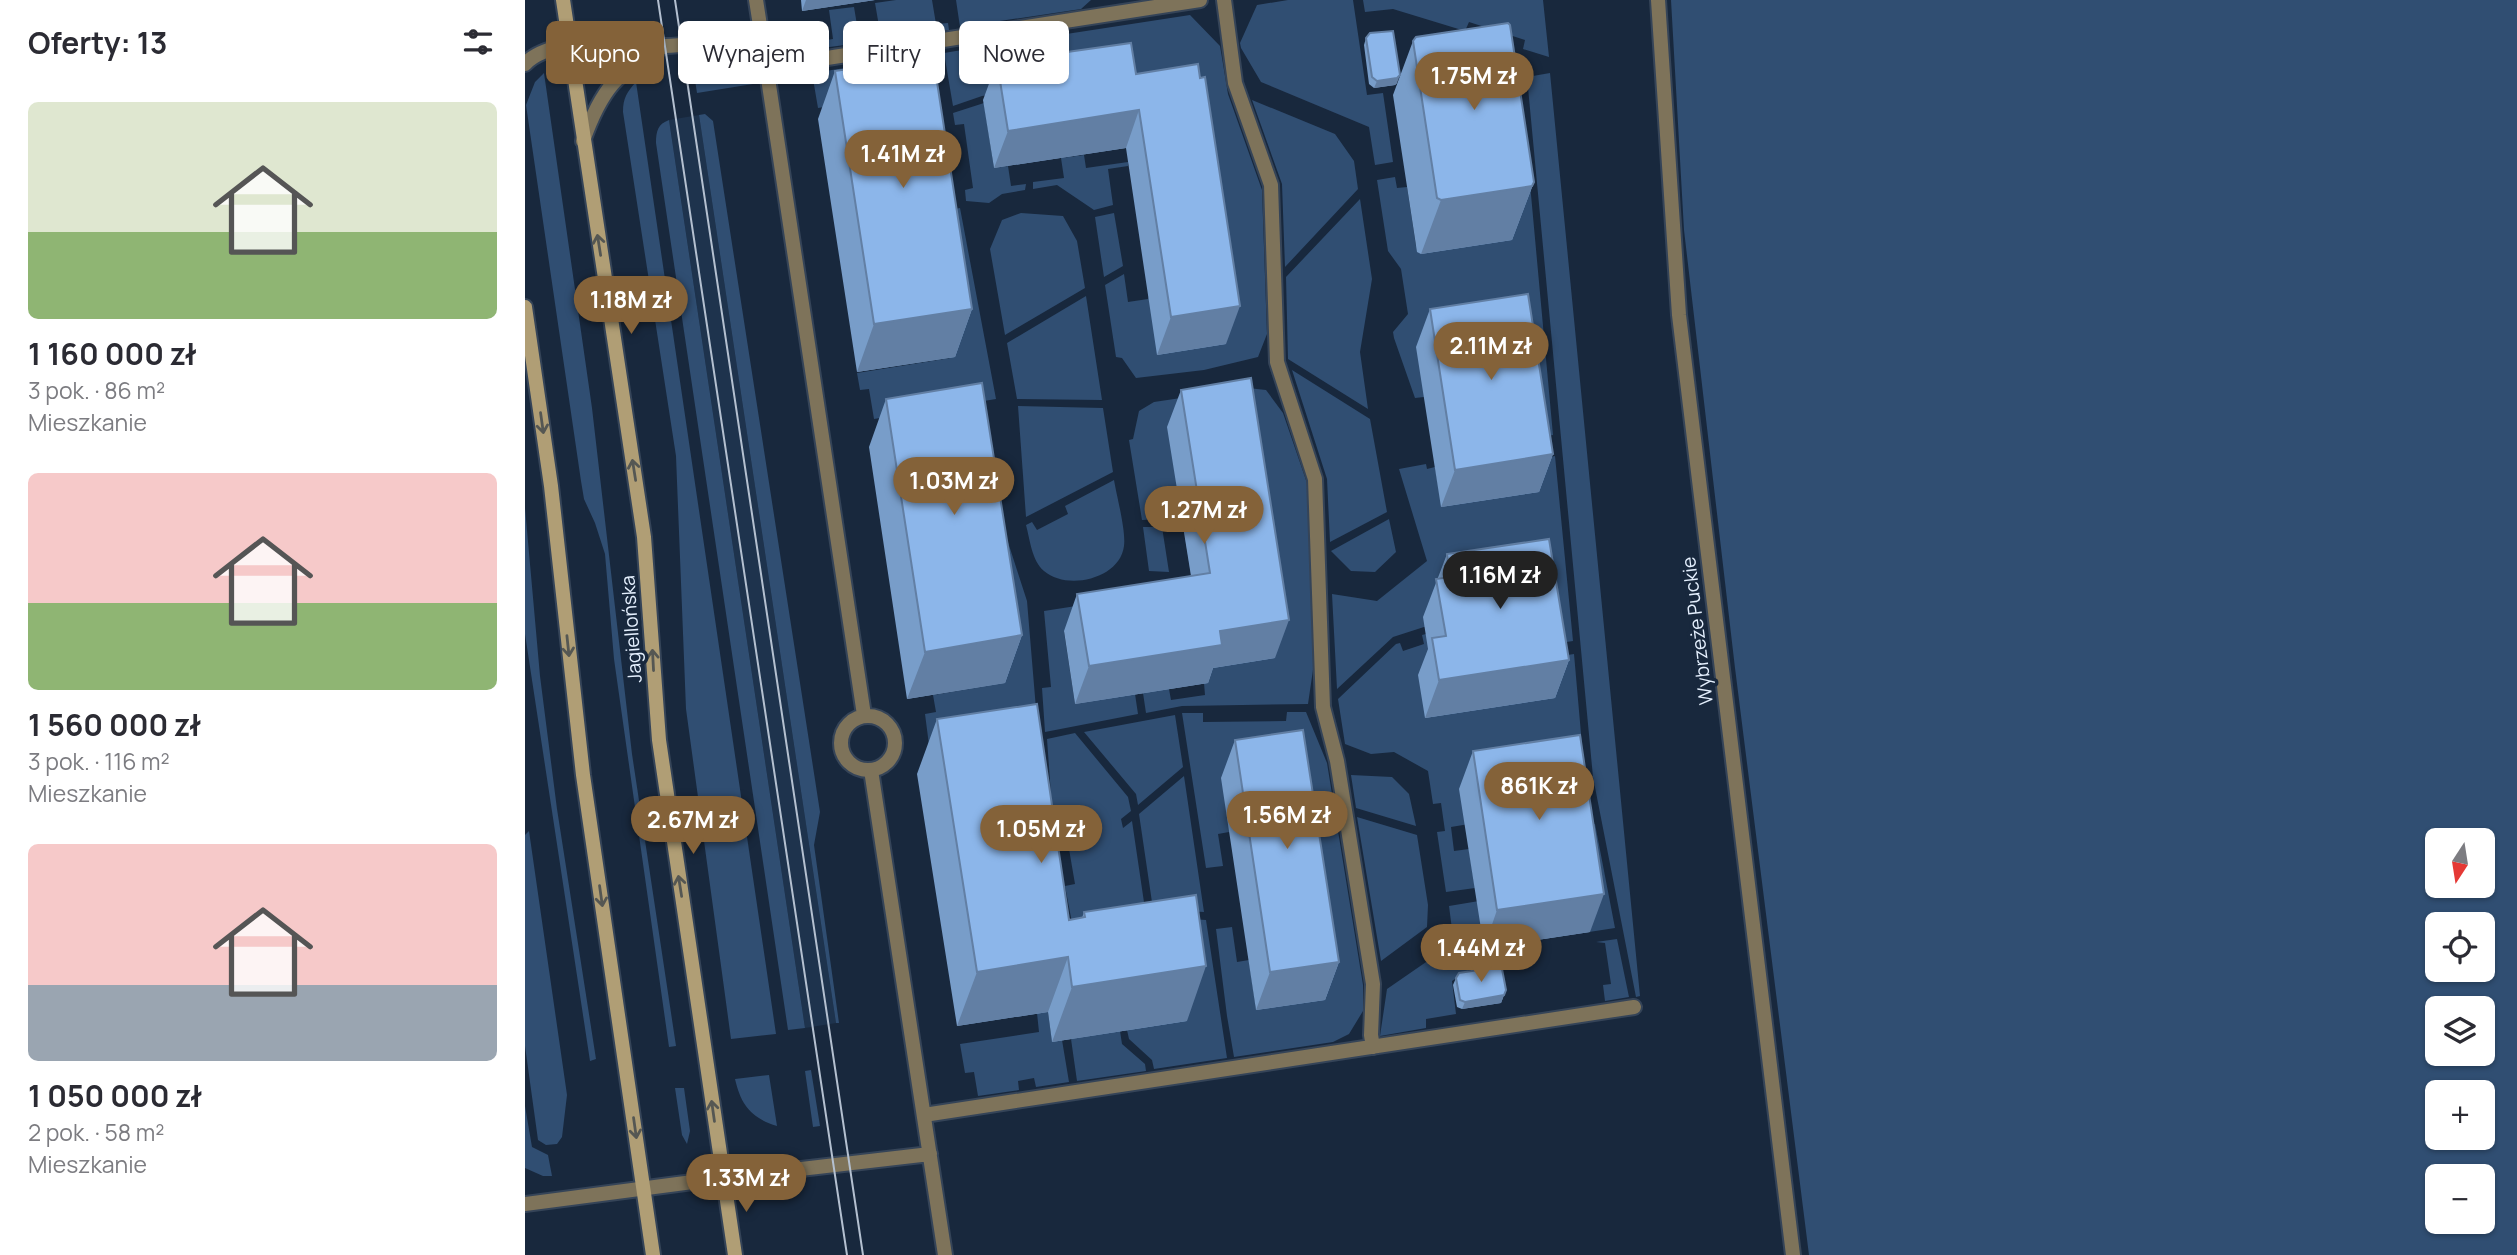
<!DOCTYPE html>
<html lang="pl">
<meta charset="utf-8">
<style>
body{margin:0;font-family:Manrope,sans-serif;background:#f2f2f3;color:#2b2b33;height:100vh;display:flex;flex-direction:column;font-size:26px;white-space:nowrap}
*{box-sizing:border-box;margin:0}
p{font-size:23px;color:#7c7c81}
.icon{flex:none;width:38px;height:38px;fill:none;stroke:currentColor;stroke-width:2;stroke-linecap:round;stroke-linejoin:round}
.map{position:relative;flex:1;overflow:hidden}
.sheet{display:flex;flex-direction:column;background:#fff;width:525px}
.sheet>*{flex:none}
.top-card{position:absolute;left:21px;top:21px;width:665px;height:63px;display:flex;gap:14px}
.needle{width:46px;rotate:192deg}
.fabs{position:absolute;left:1900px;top:828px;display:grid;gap:14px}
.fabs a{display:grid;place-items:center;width:70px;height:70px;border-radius:10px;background:#fff;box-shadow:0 2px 5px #0004;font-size:35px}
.price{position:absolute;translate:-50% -60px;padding:0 16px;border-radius:24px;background:#846239;color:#fff;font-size:23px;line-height:46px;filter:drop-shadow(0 2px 4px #0008)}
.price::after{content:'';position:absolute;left:50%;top:42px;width:21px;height:16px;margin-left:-10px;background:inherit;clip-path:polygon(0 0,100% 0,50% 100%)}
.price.current{background:#222;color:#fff}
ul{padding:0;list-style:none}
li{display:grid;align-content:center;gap:14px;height:371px;padding:0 28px}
li span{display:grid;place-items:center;height:217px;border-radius:10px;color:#555}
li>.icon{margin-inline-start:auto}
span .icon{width:126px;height:126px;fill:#fffc;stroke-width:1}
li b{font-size:30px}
h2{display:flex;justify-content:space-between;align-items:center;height:84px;padding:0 28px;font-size:30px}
.tag{padding:0 24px;border-radius:10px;background:#fff;box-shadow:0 2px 5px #0004;font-size:24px;line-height:63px}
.tag.current{background:#846239;color:#fff}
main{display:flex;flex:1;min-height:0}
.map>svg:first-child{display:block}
.built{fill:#1e334d}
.green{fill:#304e72;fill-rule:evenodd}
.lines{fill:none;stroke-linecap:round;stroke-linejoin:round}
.lane-casing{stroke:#354458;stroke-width:18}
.street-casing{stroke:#354458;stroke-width:18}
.secondary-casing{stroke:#354458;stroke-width:18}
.lane{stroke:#7e735a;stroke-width:14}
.street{stroke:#7e735a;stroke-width:14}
.secondary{stroke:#b09e75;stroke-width:14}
.tram{stroke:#b4c0d0;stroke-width:2}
.wall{fill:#789dc9}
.shaded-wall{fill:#627fa4}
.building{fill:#8cb6ea;stroke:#627fa4;stroke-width:2}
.oneway{stroke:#555753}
.labels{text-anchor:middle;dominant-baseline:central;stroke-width:7;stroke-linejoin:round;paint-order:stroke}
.street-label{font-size:19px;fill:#e5f0fe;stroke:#18283d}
</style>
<main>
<section class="sheet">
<h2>Oferty: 13<svg class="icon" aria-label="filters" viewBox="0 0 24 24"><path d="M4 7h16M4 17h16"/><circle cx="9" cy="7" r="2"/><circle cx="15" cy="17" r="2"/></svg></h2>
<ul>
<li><span style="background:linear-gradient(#dfe7d0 60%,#8fb573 0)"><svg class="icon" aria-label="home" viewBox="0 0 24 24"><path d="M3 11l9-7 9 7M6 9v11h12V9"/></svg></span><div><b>1 160 000 zł</b><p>3 pok. · 86 m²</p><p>Mieszkanie</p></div></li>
<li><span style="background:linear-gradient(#f6c9c9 60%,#8fb573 0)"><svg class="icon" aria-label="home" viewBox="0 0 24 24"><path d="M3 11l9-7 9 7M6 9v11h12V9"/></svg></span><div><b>1 560 000 zł</b><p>3 pok. · 116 m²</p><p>Mieszkanie</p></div></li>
<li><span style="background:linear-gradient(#f6c9c9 65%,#9aa5b1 0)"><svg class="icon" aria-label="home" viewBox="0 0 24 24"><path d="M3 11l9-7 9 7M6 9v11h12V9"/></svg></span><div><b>1 050 000 zł</b><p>2 pok. · 58 m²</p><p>Mieszkanie</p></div></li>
</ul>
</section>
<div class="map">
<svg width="1992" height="1255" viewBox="0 0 1992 1255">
<rect width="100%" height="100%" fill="#18283d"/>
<path class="built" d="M174 115 311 1023 280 1028 144 120Z"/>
<path class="green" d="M371 0H407L411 24 423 23 424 30 345 42 343 35 355 32 350 3Z
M431 0H566L556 9 435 27Z
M763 0H828L842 95 858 93 868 162 850 165 844 127 736 82 716 48 715 43 732 5Z
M838 0H1018L1024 57 998 49 1000 40 944 22 940 31 868 9 840 12Z
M1146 0H1992V1255H1284L1210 668 1159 230ZM1913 840H1958V886H1913ZM1913 924H1958V970H1913ZM1958 1008V1054H1913V1008ZM1913 1092H1958V1138H1913ZM1913 1176H1958V1222H1913Z
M329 7 335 43 297 48 296 41 308 39 304 10Z
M665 15 695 46 703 94 737 190 742 334 733 357 679 370 611 378 597 358 591 357 580 285 599 274 603 302 623 299 668 165 486 97 477 44Z
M467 45 475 93 457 96 428 106 419 53Z
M168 67C191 69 208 72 228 84L172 93Z
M320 68 322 76 352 99 293 108 287 73Z
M19 73 67 408 107 754 151 1046 144 1047 89 659 80 554 70 523 59 499 56 481 1 105 10 82Z
M1025 73 1115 996 1111 997 1068 777 1002 77Z
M111 82 251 1034 206 1039 161 709 151 456 98 112C98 98 102 92 111 82Z
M727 100 810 134 829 161 833 189 760 267 757 184Z
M459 103 469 168 483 166 486 186 501 184 500 190 477 194 464 203 441 201 440 190 448 188 439 124 430 125 428 113Z
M180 114 188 121 295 812 289 845 314 1023H311L174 115Z
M144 120 280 1028 263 1030 131 143C131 131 133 124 144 120Z
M1002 151 1028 435 1006 439 899 397 890 398 869 338 868 332 883 314 876 269 863 251 852 180 870 177 872 188 882 187 891 246Z
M559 155 561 168 603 162V166L583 169 588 205 569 210 532 185 508 189V182L539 178 536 158Z
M835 199 847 279 835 352 843 409 763 359 761 277Z
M435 208 471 399 349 419 344 389 335 390 332 373 425 358 404 214Z
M496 213 538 216 552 241 560 288 480 335 465 249 477 220Z
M589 213 598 266 579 277 570 217Z
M561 296 577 400 492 399 482 343Z
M767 370 845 419 862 512 805 542 802 479Z
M723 388 741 390 758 413 782 483 789 663 783 704 657 706 621 713 618 693 644 689 646 700 680 695 679 683 683 682 652 486 632 490 637 519 617 520 604 440 608 439 614 411 629 402Z
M493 406 578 408 588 472 501 517Z
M1030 456 1048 641 1022 645 899 627 868 637 812 689 807 594 852 601 902 561 874 469 901 464 902 469 910 467 917 507 1009 460Z
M589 480C592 497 601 531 599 546 595 579 542 591 519 571 507 561 505 540 501 525L507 522 512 530 543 514 540 506Z
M0 508 15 676 32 809 71 1059 65 1061 0 634Z
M864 519 871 552 850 572 826 571 806 551Z
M618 527H637L644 572 624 571Z
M481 536 502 601 513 733 459 737 404 745 400 714 411 712 408 695 479 683Z
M596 599 539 632 550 704 610 694 613 714 520 732 517 688 526 687 519 611Z
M901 634 1023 658 1049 654 1060 779 1065 804 926 827 929 851 944 849 950 888 921 892 912 832 920 831 916 803 908 804 903 771 869 752 846 754 820 744 813 699 871 644 875 643 878 651 899 644 897 635Z
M762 712H781L802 763 838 985V1011L824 1034 808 1042 709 1057 702 1016 691 929 707 927 712 962 724 960 731 1009 800 999 792 942 704 832 693 834 698 866 681 868 657 713H678V722L761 721Z
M650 715 658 767 613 805 611 794 559 732Z
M550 733 603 797 606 811 596 819 598 828 607 821 620 909 548 928 540 886 550 884 537 808 527 809 522 739Z
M826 775 867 777 884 794 891 826 831 808Z
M659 776 679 912 628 909 614 814Z
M832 817 892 835 903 905 902 927 856 961Z
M1070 824 1090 928 1064 932 1050 827Z
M4 831 42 1095 37 1137 32 1144 21 1145 13 1140 0 1046V835Z
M960 900 967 946 928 937 924 906Z
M622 916 681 920 702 1058 629 1069 627 1060 604 1039 602 1030Z
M1092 939 1104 997 1080 1001 1078 985 1086 984 1080 943 1071 942Z
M921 944 968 955 927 981 931 1014 901 1019V1028L855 1036 862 989 904 960Z
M523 1012 527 1041 537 1040 544 1082 511 1087 509 1078 493 1081 494 1090 453 1096 449 1072 440 1073 435 1044 514 1032 512 1013Z
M595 1031 597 1044 620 1064 621 1071 552 1081 546 1039Z
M286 1070 295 1126 288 1127 280 1071Z
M244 1075 252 1126C226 1118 216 1105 210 1079Z
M150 1088H159L165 1131 162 1144 157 1135Z
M0 1106 7 1147 23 1155 27 1176H18L0 1168Z"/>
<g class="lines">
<g class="lane-casing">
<path id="lane" d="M699 0 710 83 746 185 752 362 790 479 798 707 812 761 848 984 846 1035 848 1047
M1133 0 1154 315 1268 1255
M236 32 339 715
M0 64C18 44 71 39 97 40 111 40 125 45 140 46 168 46 207 37 236 32L231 0
M239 64 302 58 675 0
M58 141C76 90 92 71 140 46
M316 743a27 27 0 1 1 54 0a27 27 0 1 1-54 0Z
M346 770 420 1255
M399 1115 1109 1007
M198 1178 405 1154"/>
</g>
<g class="street-casing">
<path id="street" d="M0 1204 198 1178"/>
</g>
<g class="secondary-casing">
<path id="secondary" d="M38 0 119 537 134 740 210 1255
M0 307 26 486 58 775 128 1255"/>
</g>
<use href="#lane" class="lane"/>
<use href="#street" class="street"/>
<use href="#secondary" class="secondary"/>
<path class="tram" d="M133 0 322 1255
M150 0 338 1255"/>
</g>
<path class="wall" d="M276 0H350L277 11Z
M841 38 872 83 870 85 849 88 844 84 839 45Z
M888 41 1009 182 987 240 896 254 892 252 868 95Z
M472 62 611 74 701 344 632 355 601 148 469 168 458 100Z
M310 71 447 309 430 357 332 372 293 119Z
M905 309 1028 454 1014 492 916 507 891 347Z
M656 390 750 658 688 668 683 683 550 704 539 631 552 594 666 576 642 427Z
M361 399 497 635 480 683 382 699 344 447Z
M922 554 1044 660 1030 698 900 718 893 675 903 649 898 617Z
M412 719 544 920 557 918 559 912 662 1021 527 1042 523 1012 432 1026 392 774Z
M710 740 814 962 800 1000 731 1010 696 778Z
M948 751 1065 932 959 948 934 789Z
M931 978 981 990 976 1003 937 1009 932 1007 928 985Z"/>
<path class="shaded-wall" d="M281 0H350L277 11Z
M875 75 872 83 870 85 849 88 852 81Z
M614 110 601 148 469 168 483 131Z
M1009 182 987 240 896 254 916 200Z
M715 306 701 344 632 355 646 317Z
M447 309 430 357 332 372 349 324Z
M1028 454 1014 492 916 507 930 470Z
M764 620 750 658 688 668 683 683 550 704 564 666 695 631Z
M497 635 480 683 382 699 400 652Z
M1044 660 1030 698 900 718 914 680Z
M1079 894 1065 932 959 948 972 910Z
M543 957 523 1012 432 1026 452 972Z
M814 962 800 1000 731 1010 745 972Z
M681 966 662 1021 527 1042 547 987Z
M979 995 976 1003 937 1009 940 1002Z"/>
<path class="building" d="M983 23 985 25 1009 182 1007 186 916 200 912 198 888 41 891 37Z
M868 31 875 75 872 78 852 81 847 77 841 38 845 33Z
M606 43 611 74 673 64 675 78 680 77 715 306 646 317 614 110 483 131 472 62Z
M408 56 447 309 349 324 310 71Z
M1003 294 1028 454 930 470 905 309Z
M726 378 764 620 695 631 697 645 564 666 552 594 685 573 656 390Z
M457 383 497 635 400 652 361 399Z
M1024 539 1044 660 914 680 907 638 921 636 911 579 925 577 922 554Z
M512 704 544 920 560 917 559 912 671 895 681 966 547 987 543 957 452 972 412 719Z
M778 730 814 962 745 972 710 740Z
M1055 735 1079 894 972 910 948 751Z
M973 967 977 969 981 990 979 995 940 1002 935 1000 931 978 934 973Z"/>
<defs><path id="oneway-shaft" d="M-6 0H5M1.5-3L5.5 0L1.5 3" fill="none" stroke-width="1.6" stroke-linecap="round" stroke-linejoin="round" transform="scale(1.75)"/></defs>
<g class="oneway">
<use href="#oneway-shaft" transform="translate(74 245) rotate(-99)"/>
<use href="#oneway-shaft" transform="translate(17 423) rotate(82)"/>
<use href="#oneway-shaft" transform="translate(109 470) rotate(-99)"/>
<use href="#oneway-shaft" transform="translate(43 646) rotate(84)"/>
<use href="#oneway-shaft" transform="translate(128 660) rotate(-93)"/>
<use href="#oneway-shaft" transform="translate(155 886) rotate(-99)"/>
<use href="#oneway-shaft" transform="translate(76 896) rotate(82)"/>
<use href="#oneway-shaft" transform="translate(188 1111) rotate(-98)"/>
<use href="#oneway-shaft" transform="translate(110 1128) rotate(82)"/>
</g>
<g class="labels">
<g class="street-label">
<text transform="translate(106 629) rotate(-94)">Jagiellońska</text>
<text transform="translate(1172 631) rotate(-97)">Wybrzeże Puckie</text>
</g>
</g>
</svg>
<div class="fabs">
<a><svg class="needle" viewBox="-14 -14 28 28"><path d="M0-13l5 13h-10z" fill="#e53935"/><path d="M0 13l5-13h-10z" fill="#7c7c81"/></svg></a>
<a><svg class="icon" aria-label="locate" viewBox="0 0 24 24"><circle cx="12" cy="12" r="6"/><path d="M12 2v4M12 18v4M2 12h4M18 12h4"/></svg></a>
<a><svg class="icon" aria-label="layers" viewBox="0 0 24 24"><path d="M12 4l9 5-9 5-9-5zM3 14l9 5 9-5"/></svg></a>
<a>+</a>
<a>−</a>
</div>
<b class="price" style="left:949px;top:112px">1.75M zł</b>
<b class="price" style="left:378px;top:190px">1.41M zł</b>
<b class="price" style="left:106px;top:336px">1.18M zł</b>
<b class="price" style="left:966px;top:382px">2.11M zł</b>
<b class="price" style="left:429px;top:517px">1.03M zł</b>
<b class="price" style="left:679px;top:546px">1.27M zł</b>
<b class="price current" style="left:975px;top:611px">1.16M zł</b>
<b class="price" style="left:1014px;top:822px">861K zł</b>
<b class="price" style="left:762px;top:851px">1.56M zł</b>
<b class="price" style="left:168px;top:856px">2.67M zł</b>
<b class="price" style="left:516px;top:865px">1.05M zł</b>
<b class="price" style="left:956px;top:984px">1.44M zł</b>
<b class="price" style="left:221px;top:1214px">1.33M zł</b>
<div class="top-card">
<a class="tag current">Kupno</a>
<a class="tag">Wynajem</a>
<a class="tag">Filtry</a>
<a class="tag">Nowe</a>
</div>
</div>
</main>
